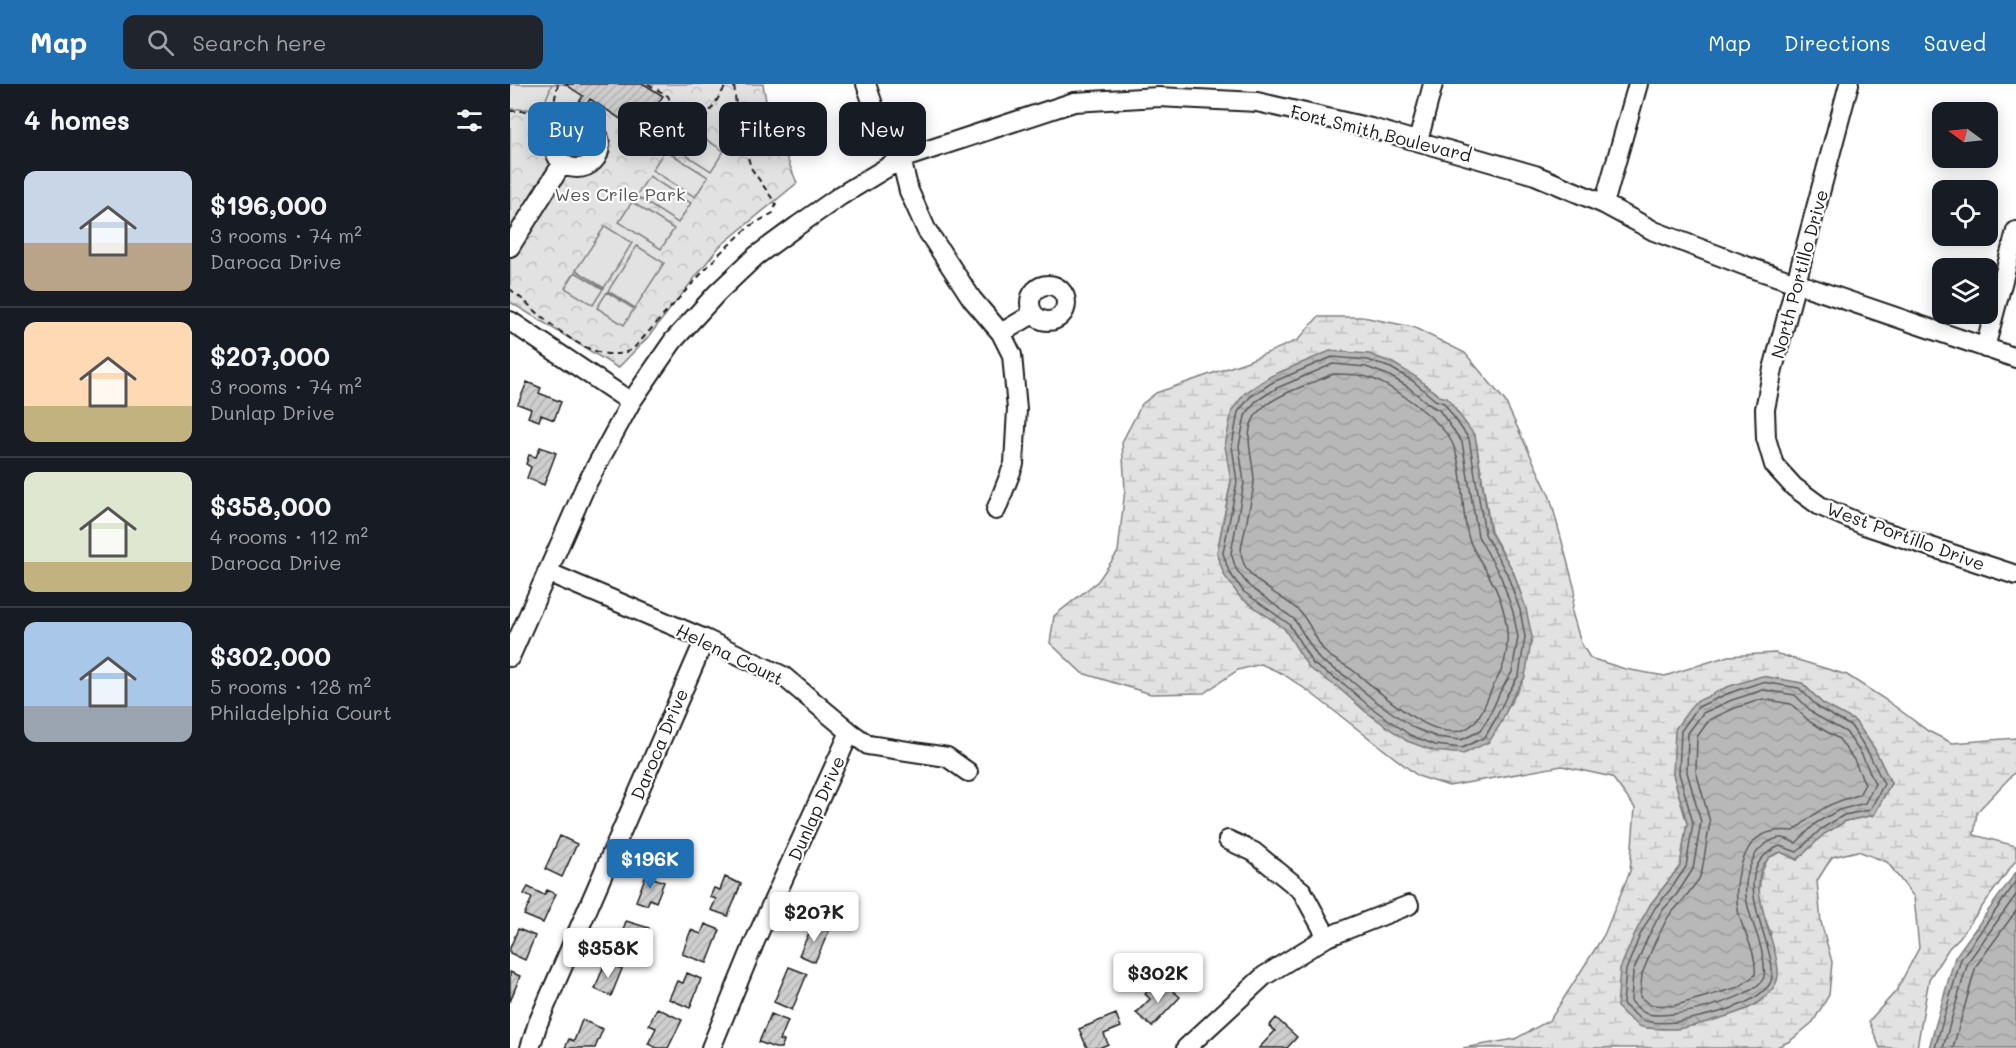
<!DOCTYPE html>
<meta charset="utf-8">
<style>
body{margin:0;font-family:Mali,sans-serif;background:#20242c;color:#f1f3f6;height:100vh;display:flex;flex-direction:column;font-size:22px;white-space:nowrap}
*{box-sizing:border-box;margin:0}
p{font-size:20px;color:#9ea1a6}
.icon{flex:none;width:33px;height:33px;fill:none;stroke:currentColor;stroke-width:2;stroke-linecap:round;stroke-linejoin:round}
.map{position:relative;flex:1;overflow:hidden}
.sheet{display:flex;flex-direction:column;background:#171b24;width:510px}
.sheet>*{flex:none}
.guide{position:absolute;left:18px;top:18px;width:570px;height:54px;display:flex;gap:12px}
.needle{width:39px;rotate:285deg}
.buttons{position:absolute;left:1422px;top:18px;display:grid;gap:12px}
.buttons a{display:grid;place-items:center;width:66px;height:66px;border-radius:12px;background:#171b24;box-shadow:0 3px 15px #0003;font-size:30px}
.price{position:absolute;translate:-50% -51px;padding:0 14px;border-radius:6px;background:#fff;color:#222;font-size:20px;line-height:39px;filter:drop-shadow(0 2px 3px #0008)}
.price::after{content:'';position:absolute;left:50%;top:36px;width:18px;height:14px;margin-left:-9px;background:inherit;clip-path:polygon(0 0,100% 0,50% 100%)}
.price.active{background:#1f6fb2;color:#fff}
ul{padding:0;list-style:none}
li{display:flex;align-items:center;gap:18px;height:150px;padding:0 24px}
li+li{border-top:2px solid #363941}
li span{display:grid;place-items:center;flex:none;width:168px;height:120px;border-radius:12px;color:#555}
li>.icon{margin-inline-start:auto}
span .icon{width:72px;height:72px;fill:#fffc;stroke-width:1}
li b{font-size:26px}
h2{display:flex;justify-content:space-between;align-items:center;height:72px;padding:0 24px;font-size:26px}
.tag{padding:0 21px;border-radius:12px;background:#171b24;box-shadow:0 3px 15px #0003;font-size:21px;line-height:54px}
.tag.active{background:#1f6fb2;color:#fff}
header{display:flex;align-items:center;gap:36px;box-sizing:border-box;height:84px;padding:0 30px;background:#1f6fb2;color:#fff}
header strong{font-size:28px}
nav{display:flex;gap:33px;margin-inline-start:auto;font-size:21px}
.search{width:420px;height:54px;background:#20242c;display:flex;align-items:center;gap:15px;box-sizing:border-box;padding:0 21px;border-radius:12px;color:#9ea1a6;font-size:22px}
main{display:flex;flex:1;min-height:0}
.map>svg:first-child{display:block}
.wetland{fill:url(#wetland-marsh);stroke:#7f7f7f;stroke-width:1.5;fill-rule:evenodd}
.park{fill:url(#park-crowns);stroke:#7f7f7f;stroke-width:1.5}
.garden{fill:#e2e2e2;stroke:#7f7f7f;stroke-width:1.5}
.water{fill:url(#water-waves);stroke:#7a7a7a;stroke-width:1.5}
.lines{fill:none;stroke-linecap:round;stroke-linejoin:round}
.shore{stroke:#5a5a5a;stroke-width:1.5}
.building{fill:url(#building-hatch);stroke:#1c1c1c;stroke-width:1.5}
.minor-casing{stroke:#1c1c1c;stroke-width:22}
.path{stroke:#1c1c1c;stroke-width:2;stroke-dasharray:6 4.5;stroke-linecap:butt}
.minor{stroke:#fff;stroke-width:18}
.labels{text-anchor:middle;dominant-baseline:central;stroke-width:4.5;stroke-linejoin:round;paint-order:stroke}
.street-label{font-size:18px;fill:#1c1c1c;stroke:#fff}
.park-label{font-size:18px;fill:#575757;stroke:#fff}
</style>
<header>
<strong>Map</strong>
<div class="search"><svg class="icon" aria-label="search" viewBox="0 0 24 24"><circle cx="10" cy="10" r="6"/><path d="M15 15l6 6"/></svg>Search here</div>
<nav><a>Map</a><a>Directions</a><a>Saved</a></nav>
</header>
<main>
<section class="sheet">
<h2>4 homes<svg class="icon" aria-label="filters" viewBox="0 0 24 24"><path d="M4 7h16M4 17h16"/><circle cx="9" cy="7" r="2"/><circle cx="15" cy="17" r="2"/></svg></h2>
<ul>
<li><span style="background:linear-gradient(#c9d6e8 60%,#b9a48a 0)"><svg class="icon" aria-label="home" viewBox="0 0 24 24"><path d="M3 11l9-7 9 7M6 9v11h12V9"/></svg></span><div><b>$196,000</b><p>3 rooms · 74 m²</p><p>Daroca Drive</p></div></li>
<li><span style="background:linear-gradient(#ffd9b3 70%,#c2b280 0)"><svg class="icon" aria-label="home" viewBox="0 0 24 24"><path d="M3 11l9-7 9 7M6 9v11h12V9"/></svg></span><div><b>$207,000</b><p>3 rooms · 74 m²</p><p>Dunlap Drive</p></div></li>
<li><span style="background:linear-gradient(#dfe7d0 75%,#c2b280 0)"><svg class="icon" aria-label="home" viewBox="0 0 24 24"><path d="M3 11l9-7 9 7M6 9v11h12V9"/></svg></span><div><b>$358,000</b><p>4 rooms · 112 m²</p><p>Daroca Drive</p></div></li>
<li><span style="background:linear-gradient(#a9c7e8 70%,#9aa5b1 0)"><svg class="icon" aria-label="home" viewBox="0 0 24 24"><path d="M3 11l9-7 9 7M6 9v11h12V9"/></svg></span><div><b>$302,000</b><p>5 rooms · 128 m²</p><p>Philadelphia Court</p></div></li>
</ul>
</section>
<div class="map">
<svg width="1506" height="964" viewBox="0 0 1506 964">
<defs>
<pattern id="wetland-marsh" width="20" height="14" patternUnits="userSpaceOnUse" patternTransform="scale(1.5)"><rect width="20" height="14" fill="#e2e2e2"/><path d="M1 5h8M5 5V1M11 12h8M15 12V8" fill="none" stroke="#c1c1c1"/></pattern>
<pattern id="park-crowns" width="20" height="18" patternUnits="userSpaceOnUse" patternTransform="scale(1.5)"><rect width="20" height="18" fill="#e2e2e2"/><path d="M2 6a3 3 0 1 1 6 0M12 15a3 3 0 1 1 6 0" fill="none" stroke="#c1c1c1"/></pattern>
<pattern id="water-waves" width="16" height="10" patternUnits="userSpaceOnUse" patternTransform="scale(1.5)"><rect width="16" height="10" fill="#b8b8b8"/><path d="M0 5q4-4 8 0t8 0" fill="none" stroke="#9e9e9e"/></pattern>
<pattern id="building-hatch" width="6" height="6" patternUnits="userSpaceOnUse" patternTransform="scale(1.5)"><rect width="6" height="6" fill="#cecece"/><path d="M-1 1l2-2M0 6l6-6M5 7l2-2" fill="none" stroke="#b0b0b0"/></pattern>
</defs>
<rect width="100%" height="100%" fill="#fff"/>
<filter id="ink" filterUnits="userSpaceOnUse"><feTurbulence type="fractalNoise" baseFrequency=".0167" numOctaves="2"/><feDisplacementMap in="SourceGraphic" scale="12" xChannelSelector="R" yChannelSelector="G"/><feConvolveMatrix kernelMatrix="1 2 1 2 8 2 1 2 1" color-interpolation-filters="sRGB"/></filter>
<g filter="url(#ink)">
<path class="wetland" d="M808 233H853L903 243 955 269 995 317 1040 413 1065 506 1062 528 1071 559 1080 574 1115 585 1155 592 1218 572 1265 569 1337 591 1379 618 1418 647 1442 659 1506 654V687L1467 728 1464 751 1506 762V776L1450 853 1439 864 1419 895 1407 964H1370L1359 937 1386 907 1409 864 1404 813 1377 778 1348 767 1322 773 1307 797 1311 838 1322 878 1319 911 1303 938 1280 957 1265 964H953L1005 955 1040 936 1094 851 1120 787 1125 724 1102 693 1052 682 939 702 908 692 801 609 773 590 751 580 728 586 694 609 641 610 572 589 540 559 544 532 588 497 608 468 615 405 612 358 632 320 646 309 738 277 788 256ZM906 293 929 312 965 352 981 448 1003 487 1016 525 1015 593 979 658 898 657 855 627 830 605 786 561 774 544 730 513 707 469 721 397ZM1292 599 1313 620 1345 637 1364 664 1381 699 1364 731 1336 737 1314 750 1287 776 1271 768 1258 774 1251 790 1249 809 1254 833 1261 849 1240 923 1202 936 1165 945 1110 885 1140 821 1170 782 1177 739 1163 690Z"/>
<path class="park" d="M0 0H253L258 28 287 99 209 163 139 252 108 284 0 218Z"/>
<path class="garden" d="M0 0H42L32 25H0Z
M172 40 214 67 201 87 159 60Z
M155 66 198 93 185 113 142 86Z
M139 92 181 119 168 139 126 112Z
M122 118 164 145 151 165 109 138Z
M95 142 122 159 94 204 66 186Z
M127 162 154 179 125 224 98 207Z
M65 188 93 205 83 221 55 204Z
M97 208 124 225 114 241 87 224Z"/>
<path class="water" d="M820 267 859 270 883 279 906 293 929 312 937 314 965 352 980 448 1003 487 1016 525 1022 553 1015 593 1002 614 991 639 979 658 953 670 924 667 897 657 855 627 830 605 799 584 774 544 730 513 714 491 707 469 721 397 715 362 722 326 735 309 761 292Z
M1252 592 1292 599 1313 620 1345 637 1364 664 1381 699 1364 731 1336 737 1314 750 1287 776 1271 768C1268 769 1262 771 1259 774 1231 798 1270 860 1268 892 1267 905 1250 919 1239 924 1223 931 1181 944 1164 945 1155 945 1141 945 1132 943 1124 941 1114 929 1107 923L1110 885 1125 849 1140 821 1170 782 1177 739 1163 690 1165 645 1184 619 1217 603Z
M1506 788V964H1419L1445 873Z"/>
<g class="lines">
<path class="shore" d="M822 273 858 276 881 284 903 297 925 316 934 319 959 355 975 450 997 490 1010 526 1015 553 1009 591 997 611 985 636 975 653 952 664 925 661 900 651 859 622 834 600 803 580 779 540 734 508 719 488 713 469 727 398 722 362 728 328 740 313 763 298Z
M823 280 856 283 878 291 898 303 921 322 929 326 952 358 968 452 991 493 1003 528 1008 553 1002 588 990 608 979 633 970 647 951 656 927 653 904 644 864 616 838 594 809 575 784 535 739 502 726 485 721 469 734 399 729 362 735 332 745 318 767 304Z
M824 290C833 290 844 290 853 292 879 297 935 338 944 363 955 392 950 426 959 455 963 467 972 479 978 490 997 522 1006 564 986 597 976 613 972 642 950 647 916 653 869 607 845 588 836 581 824 576 816 569 806 558 801 539 789 527 773 512 743 500 734 480 727 466 735 451 737 437 739 424 743 411 744 398 744 374 730 348 749 327 766 310 802 299 824 290Z
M1252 598 1289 604 1310 625 1341 642 1358 668 1374 700 1360 726 1334 731 1311 745 1287 768 1270 762C1217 783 1258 845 1262 884 1262 890 1263 896 1259 901 1241 924 1198 931 1171 937 1163 939 1138 940 1131 935 1125 931 1118 925 1113 920L1116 886 1130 851 1145 824 1160 806 1176 783 1183 739 1169 689 1171 647 1188 623 1219 609Z
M1253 606 1285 611 1305 631 1336 648 1352 671 1365 700 1355 719 1329 726 1306 739 1286 759C1282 758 1278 755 1273 754 1262 753 1248 764 1244 773 1222 818 1250 839 1254 880 1254 884 1255 889 1254 893 1247 915 1155 938 1135 929 1130 927 1125 921 1121 917L1123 888 1137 855 1151 828 1167 810 1183 785 1191 738 1177 688 1178 649 1193 629 1222 616Z
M1253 615 1281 620 1300 638 1329 655 1344 676 1355 700 1349 711C1318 719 1308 726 1284 747 1266 745 1246 748 1237 767 1225 790 1223 818 1233 843 1239 858 1247 874 1245 891L1229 903 1163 922 1140 921 1130 913 1132 890 1145 858 1158 833 1174 815 1189 795 1192 787 1200 738 1186 687 1187 653 1199 636 1225 624Z
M1425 964 1451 875 1506 798
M1433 964 1458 878 1506 811
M1443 964 1466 882 1506 827"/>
</g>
<path class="building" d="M55 0H134L153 12 129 47 80 15 72 28 65 24 73 12Z
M17 298 31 304 29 309 51 318 44 336 31 331 29 337 18 333 21 325 8 320Z
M30 363 46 369 34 401 17 394 21 383 16 380 19 371 26 373Z
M50 752 67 760 52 793 35 785Z
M136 791 154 798 146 818 140 815 137 821 126 817Z
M215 793 231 800 218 832 201 826 206 815 200 813 204 804 210 806Z
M18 803 34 811 37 806 46 810 33 839 14 831 22 814 14 810Z
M116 837 139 844 131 869 108 862Z
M195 840 210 846 197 879 172 870 181 846 191 850Z
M303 840 319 847 305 878 289 871Z
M8 845 25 852 15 876 0 869V864Z
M95 878 112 885 101 912 85 905Z
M279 883 297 890 282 926 264 918Z
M0 888 10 892 0 918Z
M177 889 191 895 180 924 159 915 167 897 173 899Z
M655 900 670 913 642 943 626 929 640 915 635 910 643 902 649 907Z
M147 924 172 936 158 964H147L138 960 146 944 139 941Z
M261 930 278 937 270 956 274 957 271 964H265L249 958Z
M606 930 611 943 594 950 598 960 589 964H577L569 945Z
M766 934 787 953 777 964H749L765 947 759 942Z
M72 936 93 945 85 964H55L59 955 64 957Z"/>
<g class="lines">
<g class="minor-casing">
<path id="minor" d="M356 0 373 50 391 75 399 107 416 145 462 215 491 249 502 271 507 325 504 380 486 426
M1339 0 1263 285 1255 325 1256 354 1264 381 1284 403 1310 422 1354 441 1506 491
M44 61a23 23 0 1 1 46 0a23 23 0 1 1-46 0Z
M908 57 923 0
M1094 120 1128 0
M0 163 52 80
M520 219a18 18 0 1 1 36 0a18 18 0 1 1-36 0Z
M0 237 121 318
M491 249 523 230
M1475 264 1506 147
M37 488 195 555 273 592 340 648 358 661 437 673 458 688
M0 573 76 401 121 318 163 257 207 209 246 172 287 142 330 112 391 75 564 18 648 13 747 18 861 44 1025 91 1094 120 1144 147 1236 182 1506 274
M718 756 744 768 792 807 817 853
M20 964 28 939 195 555
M201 964 245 857 340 648
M676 964 754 892 817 853 899 821"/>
</g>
<path class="path" d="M138 0 158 12 161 19 192 40 217 0
M0 27H40L43 23 48 0
M0 205C30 228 81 288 123 265L209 170 240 142 263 129 266 120 241 84 227 33 224 0"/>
<use href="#minor" class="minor"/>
</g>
</g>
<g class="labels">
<g class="street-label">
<text transform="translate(871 49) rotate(14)">Fort Smith Boulevard</text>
<text transform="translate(1289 190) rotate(-75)">North Portillo Drive</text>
<text transform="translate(1396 452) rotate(20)">West Portillo Drive</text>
<text transform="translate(220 570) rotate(26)">Helena Court</text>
<text transform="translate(149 660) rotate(-67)">Daroca Drive</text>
<text transform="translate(306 724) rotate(-66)">Dunlap Drive</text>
</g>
<g class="park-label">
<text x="110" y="110">Wes Crile Park</text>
</g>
</g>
</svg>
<div class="buttons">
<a><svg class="needle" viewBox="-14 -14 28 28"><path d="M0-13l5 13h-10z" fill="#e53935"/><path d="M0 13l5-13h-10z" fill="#9ea1a6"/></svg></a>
<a><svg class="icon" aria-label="locate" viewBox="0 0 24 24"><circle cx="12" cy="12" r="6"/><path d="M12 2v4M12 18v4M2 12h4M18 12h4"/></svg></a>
<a><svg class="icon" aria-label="layers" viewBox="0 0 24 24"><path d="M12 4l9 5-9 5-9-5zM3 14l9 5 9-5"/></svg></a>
</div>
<b class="price active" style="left:140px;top:806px">$196K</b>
<b class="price" style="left:304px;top:859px">$207K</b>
<b class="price" style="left:98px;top:895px">$358K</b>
<b class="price" style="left:648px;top:920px">$302K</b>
<div class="guide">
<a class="tag active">Buy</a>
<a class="tag">Rent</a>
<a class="tag">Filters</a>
<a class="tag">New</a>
</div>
</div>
</main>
